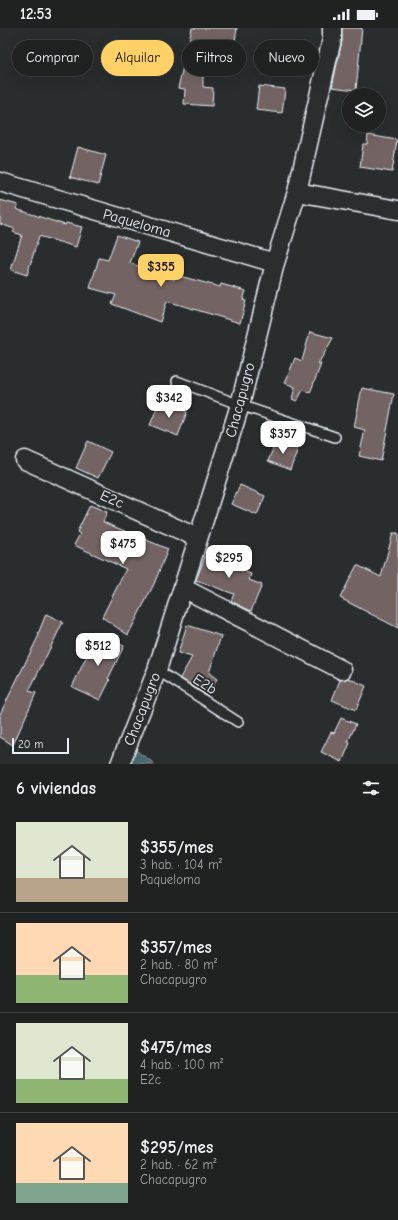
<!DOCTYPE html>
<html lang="es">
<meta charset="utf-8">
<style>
body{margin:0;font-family:"Comic Neue",sans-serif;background:#2d2f2f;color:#f1f3f6;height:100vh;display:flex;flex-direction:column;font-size:15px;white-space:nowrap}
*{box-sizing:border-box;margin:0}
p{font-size:13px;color:#a2a4a5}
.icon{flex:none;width:22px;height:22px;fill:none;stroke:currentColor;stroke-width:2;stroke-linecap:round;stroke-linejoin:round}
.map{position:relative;height:736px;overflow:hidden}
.sheet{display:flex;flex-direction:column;background:#202222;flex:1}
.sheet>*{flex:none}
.banner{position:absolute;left:12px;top:12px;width:374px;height:36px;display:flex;gap:8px}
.buttons{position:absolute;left:342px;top:60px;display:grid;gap:8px}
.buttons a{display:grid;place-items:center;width:44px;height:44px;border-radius:50%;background:#202222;box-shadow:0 4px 16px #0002,0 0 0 1px #3d3f40;font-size:20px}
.scale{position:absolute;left:12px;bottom:10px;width:57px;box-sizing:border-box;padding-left:4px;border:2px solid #e8f1f8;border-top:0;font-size:11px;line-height:14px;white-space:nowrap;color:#e8f1f8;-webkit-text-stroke:3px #2a2d2e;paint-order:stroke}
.price{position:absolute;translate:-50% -34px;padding:0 9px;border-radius:8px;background:#fff;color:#222;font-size:13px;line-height:26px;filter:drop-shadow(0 1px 2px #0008)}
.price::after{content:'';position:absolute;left:50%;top:24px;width:12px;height:9px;margin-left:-6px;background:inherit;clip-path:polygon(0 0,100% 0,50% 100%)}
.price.current{background:#ffd166;color:#111}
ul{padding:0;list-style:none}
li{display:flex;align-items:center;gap:12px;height:100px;padding:0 16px}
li+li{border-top:1px solid #3d3f40}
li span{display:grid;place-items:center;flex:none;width:112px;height:80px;border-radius:0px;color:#555}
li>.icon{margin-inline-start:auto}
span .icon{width:48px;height:48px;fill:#fffc;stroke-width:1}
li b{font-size:17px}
h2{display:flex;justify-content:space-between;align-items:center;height:48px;padding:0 16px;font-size:17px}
.chip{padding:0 14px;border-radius:18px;background:#202222;box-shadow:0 4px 16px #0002,0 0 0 1px #3d3f40;font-size:14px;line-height:36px}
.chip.current{background:#ffd166;color:#111}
.status{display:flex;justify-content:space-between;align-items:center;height:28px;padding:0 20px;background:#202222;direction:ltr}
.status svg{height:11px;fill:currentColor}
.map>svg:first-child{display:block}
.water{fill:#4a686d;stroke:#899fa5}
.building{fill:#736464;stroke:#e8f1f8}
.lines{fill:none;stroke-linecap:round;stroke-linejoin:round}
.lane-casing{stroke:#e8f1f8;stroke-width:12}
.street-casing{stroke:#e8f1f8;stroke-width:21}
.lane{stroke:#2a2d2e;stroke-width:9}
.street{stroke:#2a2d2e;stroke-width:18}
.labels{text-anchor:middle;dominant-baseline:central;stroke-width:3.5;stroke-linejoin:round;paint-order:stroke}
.street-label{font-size:15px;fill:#e8f1f8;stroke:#2a2d2e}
</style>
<div class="status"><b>12:53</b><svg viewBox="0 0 49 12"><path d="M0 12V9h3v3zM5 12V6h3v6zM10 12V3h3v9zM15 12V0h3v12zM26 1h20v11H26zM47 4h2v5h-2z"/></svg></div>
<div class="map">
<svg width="398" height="736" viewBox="0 0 398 736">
<rect width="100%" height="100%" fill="#2a2d2e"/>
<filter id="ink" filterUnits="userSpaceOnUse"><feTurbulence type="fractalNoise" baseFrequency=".025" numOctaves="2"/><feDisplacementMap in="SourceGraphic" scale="8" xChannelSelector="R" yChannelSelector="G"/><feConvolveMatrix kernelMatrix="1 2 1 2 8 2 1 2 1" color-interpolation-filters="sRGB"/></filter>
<g filter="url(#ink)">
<path class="water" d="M131 719 155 736H124Z"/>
<path class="building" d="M192 0H237L234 20 203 15V59L213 60 212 78 184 76 185 61 178 60Z
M342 0H362L356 62 332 59 342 13Z
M259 58 285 61 282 85 256 82Z
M368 107 397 112 392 144 360 139 363 116H367Z
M78 119 106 127 98 157 70 149Z
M0 172 18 177 16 181 65 197 66 195 82 199 76 219 39 208 27 247 11 242 22 207 13 204 15 201 0 196Z
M117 207 138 214 130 235 174 252 176 247 220 259 221 256 246 263 243 272 246 273 240 295 167 273 160 294 112 276 116 267 90 260 99 230 108 232Z
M310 304 333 310 318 336H321L310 365 303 362 297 373 292 371 295 359 285 355 295 330 302 333Z
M362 360 394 366 381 433 359 428 365 402 354 399Z
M160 373 187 384 178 408 150 397Z
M88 413 111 424 98 450 76 440Z
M276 413 298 421 290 442 268 433Z
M240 457 265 468 257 487 231 476Z
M90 477 107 484 103 494 168 521 154 556 128 607 102 589 126 541 74 517 80 506 77 504Z
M393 505H398V600L340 570 357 537 381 549Z
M208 521 230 530 227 537 251 546 249 552 262 557 251 583 231 573 234 566 196 552Z
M46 586 63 594 29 663 36 665 13 717 0 709V686L39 607 38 606Z
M187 597 221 608 209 645 217 651 207 667 180 650 192 629 178 625Z
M97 607 124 618 108 651 110 652 100 672 72 659Z
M348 650 366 658 356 682 332 672 340 652Z
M341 690 356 696 348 714 350 715 342 734 321 724 331 704 334 705Z"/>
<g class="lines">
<g class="lane-casing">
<path id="lane" d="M177 353 240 377 335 409
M157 642 238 694"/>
</g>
<g class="street-casing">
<path id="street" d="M0 154 275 235
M297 164 398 182
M25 432 198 510
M183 560 342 642
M120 736 157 642 240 377 275 235 297 164 332 11V0"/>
</g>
<use href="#lane" class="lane"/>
<use href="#street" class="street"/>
</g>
</g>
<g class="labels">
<g class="street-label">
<text transform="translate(137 195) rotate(16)">Paqueloma</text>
<text transform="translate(240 372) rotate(-75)">Chacapugro</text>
<text transform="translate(112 471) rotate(24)">E2c</text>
<text transform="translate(205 656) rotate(33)">E2b</text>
<text transform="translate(142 681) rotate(-69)">Chacapugro</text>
</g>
</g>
</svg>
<div class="buttons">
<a><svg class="icon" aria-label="layers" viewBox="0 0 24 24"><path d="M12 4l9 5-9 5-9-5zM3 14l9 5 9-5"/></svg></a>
</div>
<div class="scale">20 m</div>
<b class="price current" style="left:161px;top:260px">$355</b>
<b class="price" style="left:169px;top:391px">$342</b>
<b class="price" style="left:283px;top:427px">$357</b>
<b class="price" style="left:123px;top:537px">$475</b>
<b class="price" style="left:229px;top:551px">$295</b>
<b class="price" style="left:98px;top:639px">$512</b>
<div class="banner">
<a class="chip">Comprar</a>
<a class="chip current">Alquilar</a>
<a class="chip">Filtros</a>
<a class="chip">Nuevo</a>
</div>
</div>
<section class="sheet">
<h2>6 viviendas<svg class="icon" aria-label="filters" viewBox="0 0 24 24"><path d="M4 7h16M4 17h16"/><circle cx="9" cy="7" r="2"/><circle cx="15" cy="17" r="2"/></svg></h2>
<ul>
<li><span style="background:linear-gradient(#dfe7d0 70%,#b9a48a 0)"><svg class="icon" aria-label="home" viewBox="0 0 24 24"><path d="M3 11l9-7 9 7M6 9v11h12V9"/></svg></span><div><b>$355/mes</b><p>3 hab. · 104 m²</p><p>Paqueloma</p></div></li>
<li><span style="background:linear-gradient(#ffd9b3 65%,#8fb573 0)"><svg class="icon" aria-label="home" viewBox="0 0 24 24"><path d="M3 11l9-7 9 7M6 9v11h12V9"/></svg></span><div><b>$357/mes</b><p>2 hab. · 80 m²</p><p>Chacapugro</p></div></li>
<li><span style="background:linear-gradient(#dfe7d0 70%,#8fb573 0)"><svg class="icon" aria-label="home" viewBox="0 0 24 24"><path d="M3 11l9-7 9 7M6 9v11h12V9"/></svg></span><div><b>$475/mes</b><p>4 hab. · 100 m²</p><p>E2c</p></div></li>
<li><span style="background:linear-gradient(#ffd9b3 75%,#7fa58c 0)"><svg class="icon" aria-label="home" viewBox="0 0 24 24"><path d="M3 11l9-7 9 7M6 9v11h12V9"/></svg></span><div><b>$295/mes</b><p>2 hab. · 62 m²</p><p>Chacapugro</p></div></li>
</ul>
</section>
